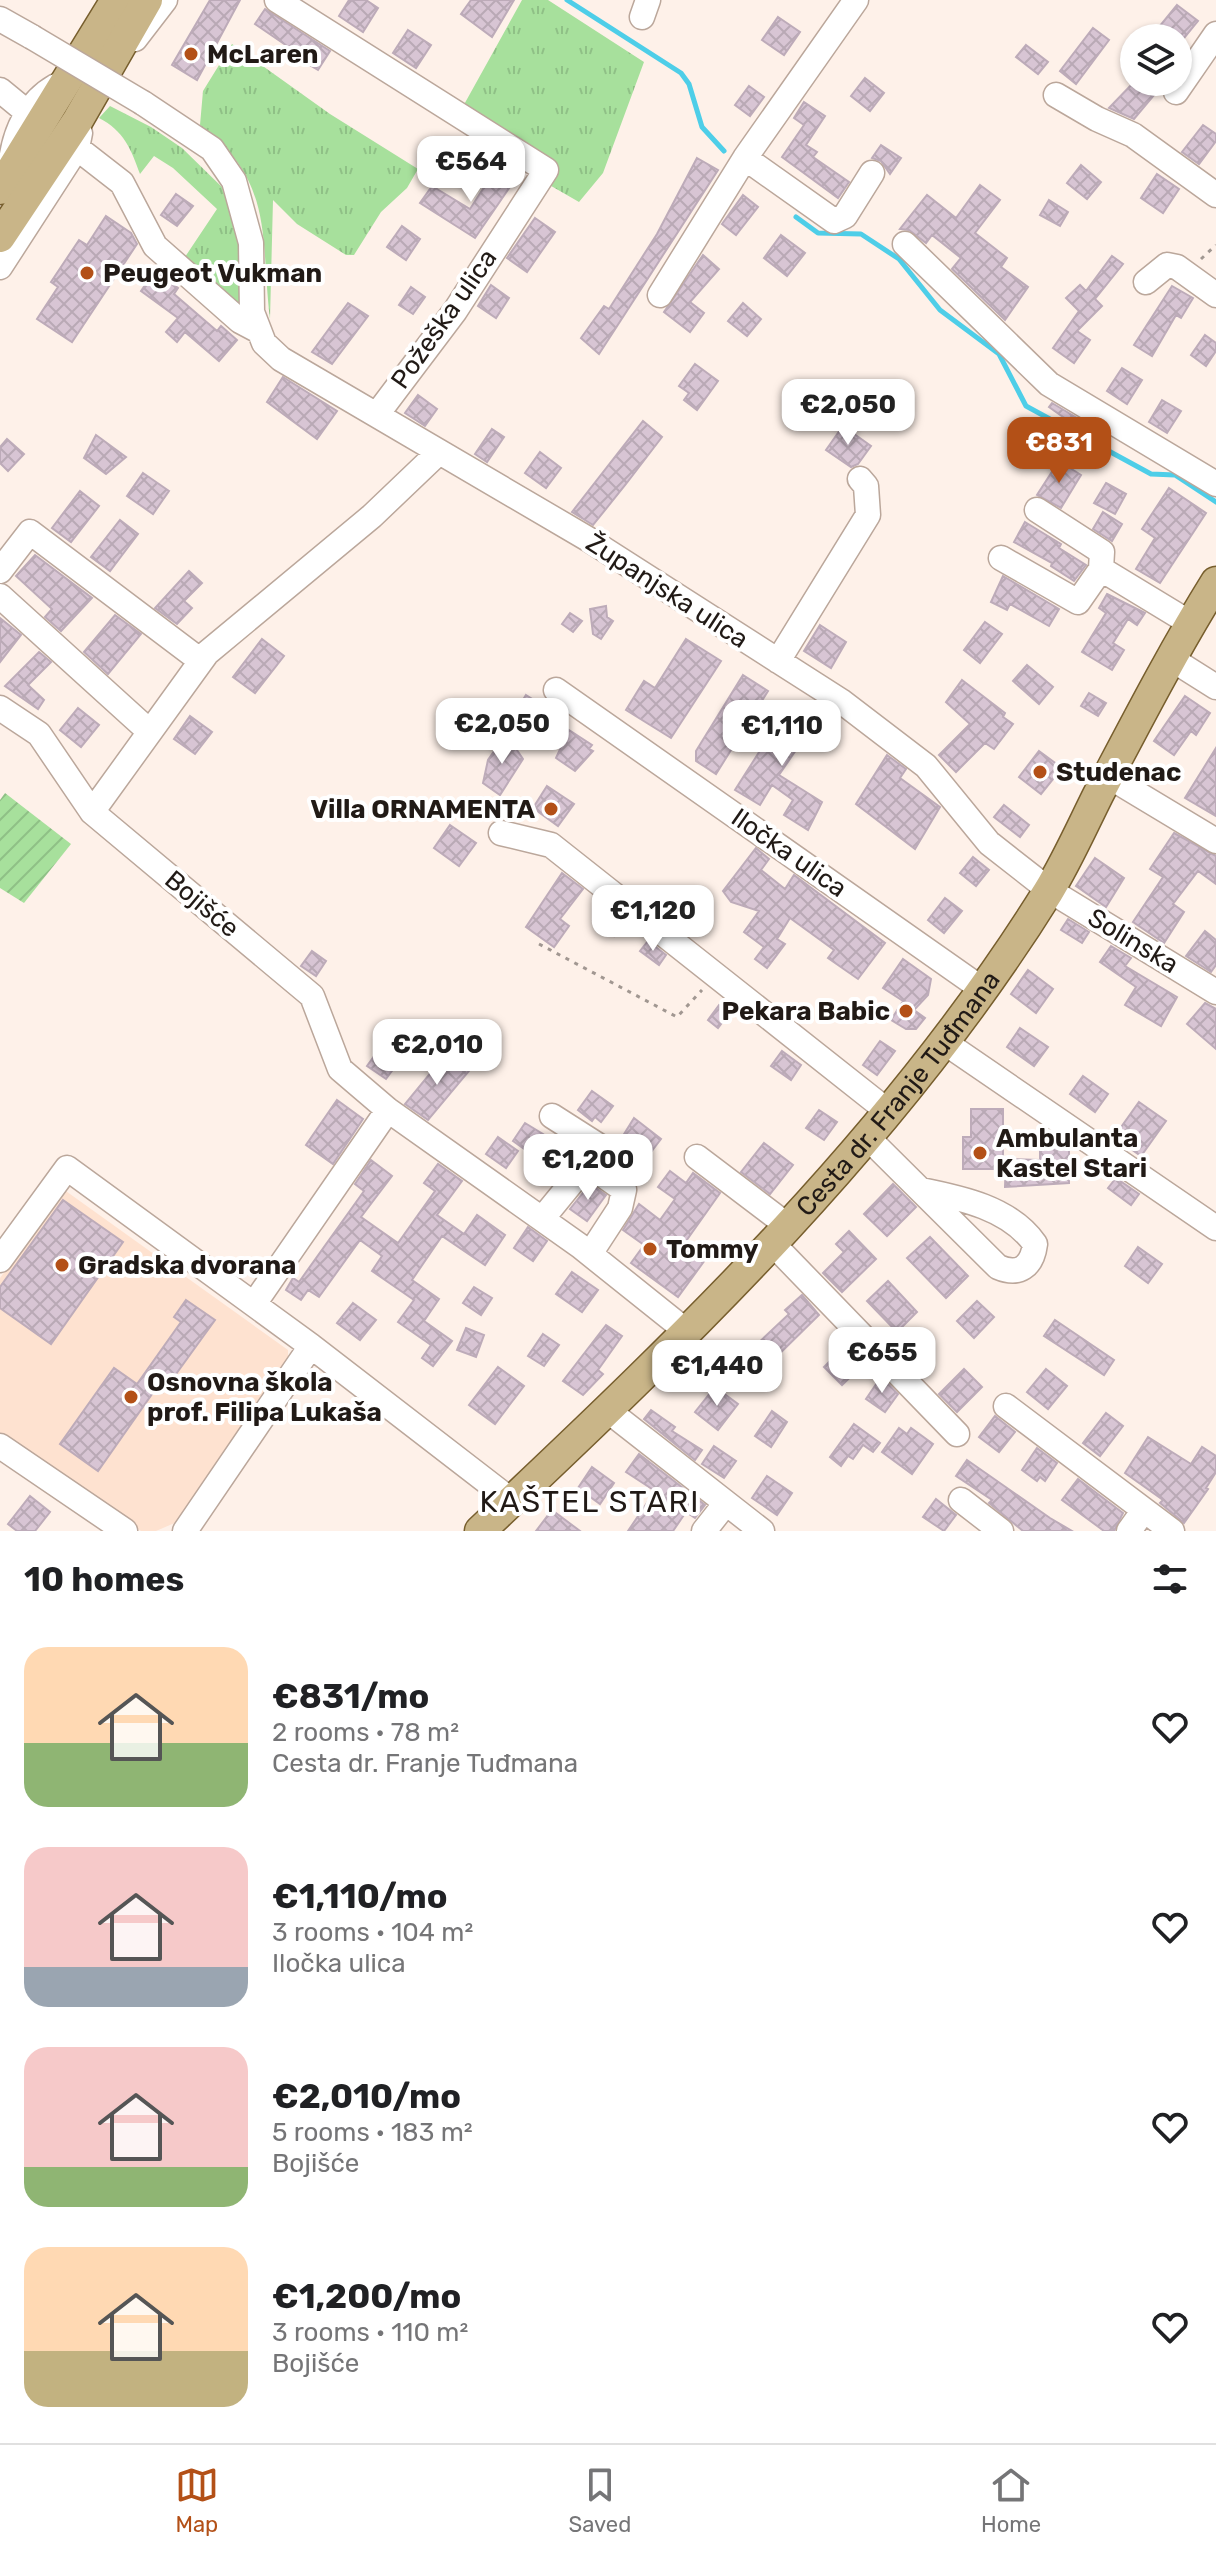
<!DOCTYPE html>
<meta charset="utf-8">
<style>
body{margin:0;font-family:Rubik,sans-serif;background:#f2f2f2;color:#202124;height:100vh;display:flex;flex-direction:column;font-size:30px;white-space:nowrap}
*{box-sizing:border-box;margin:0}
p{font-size:26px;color:#757577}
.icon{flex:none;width:44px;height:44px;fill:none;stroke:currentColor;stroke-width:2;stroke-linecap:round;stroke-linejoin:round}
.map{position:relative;height:1531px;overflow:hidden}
.sheet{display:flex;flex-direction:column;background:#fff;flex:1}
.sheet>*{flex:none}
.buttons{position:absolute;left:1120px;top:24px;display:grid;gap:16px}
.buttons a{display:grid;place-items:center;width:72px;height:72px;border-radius:50%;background:#fff;box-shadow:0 2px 6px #0004;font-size:40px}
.price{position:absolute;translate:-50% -68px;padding:0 18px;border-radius:16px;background:#fff;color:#222;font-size:26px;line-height:52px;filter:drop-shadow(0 2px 4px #0008)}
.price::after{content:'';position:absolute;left:50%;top:48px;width:24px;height:18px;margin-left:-12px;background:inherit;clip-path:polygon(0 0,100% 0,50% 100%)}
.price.current{background:#b35017;color:#fff}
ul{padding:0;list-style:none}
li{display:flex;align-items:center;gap:24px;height:200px;padding:0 24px}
li span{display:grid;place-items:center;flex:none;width:224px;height:160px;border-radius:24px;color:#555}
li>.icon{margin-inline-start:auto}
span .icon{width:96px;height:96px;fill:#fffc;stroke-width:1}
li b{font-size:34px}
h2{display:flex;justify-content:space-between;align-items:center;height:96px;padding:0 24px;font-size:34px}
.tab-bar{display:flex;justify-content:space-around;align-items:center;height:112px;border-top:2px solid #e0e0e0;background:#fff;font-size:22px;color:#757577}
.tab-bar a{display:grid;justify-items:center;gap:4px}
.tab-bar .current{color:#b35017}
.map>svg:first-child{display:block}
.built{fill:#fee2d0}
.grass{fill:url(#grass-tufts)}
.garden{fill:url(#garden-furrows)}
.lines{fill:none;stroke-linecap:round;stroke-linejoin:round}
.stream{stroke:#4ecee8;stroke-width:5}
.building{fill:url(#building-cross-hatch);stroke:#bdabb9;stroke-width:2}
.minor-casing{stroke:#bba79b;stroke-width:27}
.major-casing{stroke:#775e2d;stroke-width:33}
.path{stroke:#a19791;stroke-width:3;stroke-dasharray:4 6;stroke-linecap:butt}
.minor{stroke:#fff;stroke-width:24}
.major{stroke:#c9b588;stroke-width:30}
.minor-bridge-casing{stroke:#bba79b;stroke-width:27;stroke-linecap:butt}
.minor-bridge{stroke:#fff;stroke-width:24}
.poi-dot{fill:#b35017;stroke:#fff;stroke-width:3}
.labels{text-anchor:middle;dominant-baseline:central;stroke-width:8;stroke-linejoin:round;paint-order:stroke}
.poi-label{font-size:26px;font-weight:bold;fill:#211a16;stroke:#fff;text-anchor:start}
.street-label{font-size:26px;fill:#211a16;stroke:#fff}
.quarter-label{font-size:30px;letter-spacing:2px;fill:#211a16;stroke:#fff}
</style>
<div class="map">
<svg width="1216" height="1531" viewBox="0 0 1216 1531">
<defs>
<pattern id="grass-tufts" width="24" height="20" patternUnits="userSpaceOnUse" patternTransform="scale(2)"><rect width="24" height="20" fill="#a7e09c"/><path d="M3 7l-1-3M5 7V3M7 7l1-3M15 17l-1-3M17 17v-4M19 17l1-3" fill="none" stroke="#8fc086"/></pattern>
<pattern id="garden-furrows" width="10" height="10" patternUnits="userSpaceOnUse" patternTransform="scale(2)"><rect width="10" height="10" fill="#a7e09c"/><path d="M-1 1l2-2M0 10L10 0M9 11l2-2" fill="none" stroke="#8fc086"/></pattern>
<pattern id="building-cross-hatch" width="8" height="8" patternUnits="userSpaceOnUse" patternTransform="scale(2)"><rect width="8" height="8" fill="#d8c5d4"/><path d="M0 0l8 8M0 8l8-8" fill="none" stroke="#b9a9b5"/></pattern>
</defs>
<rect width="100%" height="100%" fill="#fef1e9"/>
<path class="built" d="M63 1189 288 1350V1358L177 1522 156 1531H141L0 1436V1278Z"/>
<path class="grass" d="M522 0H548L644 62 603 173 579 202 546 183 461 110Z
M232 44 330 114 418 169 407 188 381 212 354 255H346L297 224 273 200 270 319C260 237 275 182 200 125L203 91Z
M110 106 151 127 182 148 225 190 240 244V311L183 260 217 209 173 168 154 156 140 174C131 149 124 131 99 118Z"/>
<path class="garden" d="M5 793 71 844 24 903 0 888V800Z"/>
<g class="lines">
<path class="stream" d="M567 0 681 73 689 84 702 127 724 151
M796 217 818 233 861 234 899 259 940 310 999 354 1026 406 1151 474 1175 475 1216 502"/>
</g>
<path class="building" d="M210 0H240L197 80 172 65Z
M349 0H366L378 8 363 32 339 16Z
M471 0H514L492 37 461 14Z
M1177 5 1198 21 1180 43 1178 38 1159 27Z
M265 9 330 51 318 70 291 54 293 50 255 24Z
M778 17 800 32 784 55 762 40Z
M1093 28 1109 40 1076 84 1060 71Z
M408 30 431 45 416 68 393 53Z
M1026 45 1048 62 1038 74 1016 57Z
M865 78 884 93 870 111 851 96Z
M1134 82H1152L1160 88 1134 119 1109 108Z
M749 86 764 97 750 116 735 105Z
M804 102 825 116 806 145 817 152 813 157 849 182 838 198 782 157 804 125 794 118Z
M1203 125 1216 134V141L1199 164 1182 152Z
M881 145 901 158 890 174 881 161 872 158Z
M697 158 718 170 599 354 581 338 604 306 609 309 657 234Z
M1081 165 1101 182 1087 199 1067 183Z
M498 166 516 178 475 238 420 203 432 186 470 209Z
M1157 174 1179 189 1163 213 1141 198Z
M980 185 1000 200 975 233 1007 258 1001 267 1028 287 1005 320 952 269 961 258 932 235 926 243 909 230 900 229 927 195 956 218Z
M176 194 193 206 177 226 161 215Z
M743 195 758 207 736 235 722 224Z
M1049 200 1068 212 1060 226 1040 215Z
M106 216 131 233 137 244 72 342 37 319 58 287 51 282 79 240 87 245Z
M535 218 555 232 527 272 507 258Z
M402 226 420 239 406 260 387 247Z
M781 235 805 253 787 276 764 258Z
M703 255 719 269 690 302 704 313 690 332 664 312Z
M1112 256 1123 264 1095 299 1102 306 1077 331 1090 340 1074 363 1053 348 1079 311 1066 298 1080 285 1086 291Z
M155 271 178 288 174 294 217 331 221 326 237 340 219 361 185 332 177 342 166 332 178 318 141 291Z
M491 285 509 298 496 318 478 306Z
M1172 286 1193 298 1181 318 1176 315 1152 356 1134 345Z
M411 287 425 297 413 314 399 305Z
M348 303 368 316 332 364 312 352Z
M743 303 761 319 747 336 728 321Z
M1205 335 1216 343V351L1206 366 1191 355Z
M695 364 718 381 697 410 684 400 689 393 679 386Z
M1122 368 1142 380 1127 404 1107 391Z
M283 377 337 411 317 439 267 402Z
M418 395 437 409 425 426 405 413Z
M1162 400 1181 411 1167 433 1149 422Z
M1052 403 1109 437 1103 445 1049 407Z
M643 421 662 437 626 484 593 525 572 512Z
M843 426 871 446 858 464 851 467 826 450Z
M492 429 504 437 487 462 475 454Z
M96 435 126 457 106 474 84 458Z
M7 439 24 454 8 471 0 463V447Z
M540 452 561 468 546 488 525 473Z
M1059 461 1081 475 1061 508 1037 495Z
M143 473 169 491 153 514 127 496Z
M1106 483 1126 494 1115 514 1094 503Z
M1169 488 1206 513 1160 583 1136 569 1155 538 1142 529Z
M80 491 99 506 71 542 52 528Z
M1103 512 1122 524 1112 541 1093 529Z
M120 520 138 534 110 571 91 557Z
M1025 522 1061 544 1059 548 1086 565 1074 581 1051 566 1052 563 1014 542Z
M35 555 92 598 61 631 45 617 52 609 16 576Z
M189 571 202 583 184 601 192 608 177 624 155 608Z
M1003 576 1059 609 1049 626 1010 604 1007 610 991 602Z
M1107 594 1145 613 1137 625 1128 619 1113 643 1124 650 1112 670 1082 652 1106 613 1099 608Z
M606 606 607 617 613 621 601 639 593 634 590 609Z
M570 613 582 621 573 632 562 624Z
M115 615 141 634 108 674 84 652Z
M0 618 21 635 0 662Z
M985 622 1002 634 980 663 964 650Z
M820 625 846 642 831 668 804 651Z
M262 639 284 656 255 693 233 677Z
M686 639 721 661 671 738 626 710 644 681 655 688Z
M39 652 51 662 28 685 44 700 38 709 5 686Z
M1027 665 1053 687 1039 704 1013 681Z
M743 675 768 691 716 774 696 761V751Z
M962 680 1005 713 1003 717 1013 724 994 749 985 743 956 772 939 755 970 724 946 702Z
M1089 693 1106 703 1098 716 1081 706Z
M526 695 553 712 535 740 508 724Z
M1185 696 1210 713 1196 735 1191 731 1174 755 1154 741Z
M789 705 815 722 779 775 822 802 808 830 784 815 793 800 772 785 760 805 735 790Z
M78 708 99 725 81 747 60 730Z
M190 716 212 732 195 754 174 739Z
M569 730 592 745 589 749 593 751 575 771 556 758Z
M506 734 523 759 500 795 483 783 488 760Z
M1216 748V816L1185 798Z
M1039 751 1062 768 1041 794 1019 777Z
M887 755 906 769 900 778 940 807 915 849 856 804Z
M547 786 574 804 558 826 533 808Z
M1004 805 1029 825 1020 837 994 817Z
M450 825 476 843 459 866 434 848Z
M1174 833 1216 856V884L1198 871 1173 904 1184 912 1164 943 1133 922 1163 877 1150 869Z
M756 848 769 859 761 870 785 889 794 875 885 943 858 979 828 958 834 950 790 918 777 939 785 944 767 968 755 959 764 947 744 932 759 911 731 902 723 891Z
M973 857 989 870 976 886 960 873Z
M1095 858 1124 878 1106 907 1076 886Z
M562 873 583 889 560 919 569 926 554 947 526 927Z
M945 898 962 911 944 933 928 920Z
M604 906 624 922 614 936 593 920Z
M1068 919 1089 932 1082 943 1061 930Z
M1205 931 1216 940V965L1211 972 1186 956Z
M648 941 666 955 659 965 640 951Z
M1111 946 1131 958 1125 966 1177 997 1161 1026 1125 1005 1136 987 1100 962Z
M312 951 326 961 316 976 301 966Z
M903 959 931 979 928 995 914 1010 925 1018 916 1029H906L891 1020 903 1001 883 988Z
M1028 970 1053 989 1036 1013 1011 994Z
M1205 1003 1216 1009V1049L1187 1024Z
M719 1005 730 1012 718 1028 708 1020Z
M398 1023 417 1037 386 1079 367 1066Z
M1020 1028 1048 1047 1034 1066 1007 1047Z
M880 1041 895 1051 877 1075 863 1065Z
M782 1051 801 1065 791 1080 771 1066Z
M447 1053 469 1071 428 1120 405 1104Z
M1083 1076 1108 1094 1095 1112 1070 1094Z
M592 1091 613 1106 601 1122 595 1117 592 1121 578 1110Z
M337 1100 363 1119 333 1164 306 1145Z
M1139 1102 1166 1121 1141 1156 1114 1137Z
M971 1109H1003V1169H963V1137H971Z
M819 1110 837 1122 824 1140 806 1128Z
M634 1118 661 1139 632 1177 608 1160Z
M525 1123 543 1134 530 1153 513 1141Z
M498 1137 518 1151 506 1168 486 1154Z
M764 1143 793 1165 770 1194 741 1172Z
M1040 1145 1069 1146V1183L1005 1187 1006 1159 1040 1160Z
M371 1160 392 1176 361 1217 398 1243 435 1191 424 1183 438 1164 462 1181 437 1215 464 1234 477 1215 505 1235 485 1265 442 1236 412 1280 439 1299 424 1321 452 1341 433 1366 422 1358 431 1345 398 1322 414 1300 372 1271 382 1256 360 1240 319 1297 308 1290 301 1300 286 1290 293 1278 299 1282 364 1191 355 1184Z
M670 1171 686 1183 693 1173 720 1193 684 1244 705 1260 678 1297 631 1263 644 1245 623 1230 639 1204 660 1220 675 1199 658 1187Z
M1116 1178 1139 1194 1131 1205 1108 1188Z
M590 1184 606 1195 587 1221 570 1209Z
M893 1184 916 1207 887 1236 864 1214Z
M63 1200 123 1242 51 1344 0 1308V1287Z
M528 1227 547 1241 533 1261 514 1248Z
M849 1231 876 1259 842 1292 823 1273 844 1252 836 1244Z
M930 1237 968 1276 946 1298 907 1258Z
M1138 1247 1162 1264 1148 1283 1125 1266Z
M572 1272 598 1290 582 1312 556 1294Z
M888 1281 917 1312 897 1332 867 1301Z
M474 1287 492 1298 481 1315 463 1303Z
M802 1295 819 1315 771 1362 755 1346 789 1314 785 1310Z
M186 1300 215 1320 163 1392 157 1387 98 1471 60 1444 114 1368 137 1384 181 1322 174 1317Z
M977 1301 994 1317 974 1338 957 1321Z
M353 1303 376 1320 360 1340 337 1323Z
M1055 1320 1114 1360 1104 1375 1044 1336Z
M606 1325 622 1336 598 1370 603 1374 583 1395 563 1381Z
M466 1328 484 1335 476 1357 457 1350Z
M543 1334 559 1345 544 1366 528 1356Z
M848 1343 866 1362 842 1385 824 1367Z
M498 1367 524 1386 495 1424 469 1405Z
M964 1369 982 1387 957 1412 939 1394Z
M1046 1369 1067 1386 1048 1409 1027 1392Z
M881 1377 898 1394 885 1412 866 1399Z
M715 1387 738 1404 718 1430 695 1412Z
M651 1410 675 1427 672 1431 702 1450 695 1460 644 1419Z
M772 1411 787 1422 771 1447 755 1436Z
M1106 1413 1123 1426 1100 1456 1083 1443Z
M995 1416 1015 1432 999 1452 979 1437Z
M854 1424 880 1443 873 1452 863 1445 853 1459 848 1456 841 1466 830 1457Z
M899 1428 907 1434 911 1428 933 1444 912 1474 882 1452Z
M1148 1437 1191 1464 1202 1447 1216 1456V1472L1206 1488 1208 1489 1184 1523 1160 1503 1163 1500 1125 1473Z
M714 1446 736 1461 724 1478 702 1464Z
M1037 1448 1057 1463 1045 1481 1040 1477 1037 1481 1022 1470Z
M639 1454 705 1505 695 1518 686 1512 673 1531H628L655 1491 626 1472Z
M967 1460 1050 1518 1072 1531H1023L989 1503 992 1500 956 1476Z
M592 1467 614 1483 600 1504 578 1488Z
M767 1476 792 1493 777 1515 752 1498Z
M1078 1479 1123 1513 1114 1531H1104L1062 1500Z
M30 1496 50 1512 35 1531H17L8 1524Z
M936 1499 956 1515 944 1531 923 1517Z
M552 1510 580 1531H536Z"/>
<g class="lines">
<g class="minor-casing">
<path id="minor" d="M277 0 546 170 455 311 378 413
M642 17 648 0
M0 19 32 37
M135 39 165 0
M0 90 28 113
M1176 92 1216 34
M1056 95 1097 119 1133 135 1216 195
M143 103 212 149 234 181 251 243 252 312 264 343 281 359 588 539 841 701 926 766 989 843 1049 890 1216 992
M77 148 122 183 155 246 240 321 257 330
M745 158 834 221 845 216 872 173
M11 161C15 131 28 102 56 86
M905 244 1049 384 1216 484
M0 267 77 148 80 133
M1146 282 1167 265 1177 267 1216 295
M660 295 745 158 856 0
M1001 558 1078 602 1101 569 1102 552 1037 510
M1101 569 1190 623
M0 571 30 532 201 661
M0 596 150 732
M1170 658 1216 687
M778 661 868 515 866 486 860 479
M556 690 982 989
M0 708 39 734 92 812 312 996 340 1069 388 1110 580 1246 685 1330
M1108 776 1216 841
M92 812 207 653 372 516 438 453
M501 833 551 845 890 1113
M944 1042 1216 1228
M552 1116 599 1146 587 1164 624 1190 620 1208 590 1254
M868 1138 998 1267C1019 1276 1032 1267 1035 1244 1010 1208 961 1198 921 1190
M697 1157 788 1226
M542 1219 587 1164
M772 1243 957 1434
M0 1260 67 1168 311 1346 512 1501
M254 1304 388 1110
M1006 1406 1172 1531
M606 1409 762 1531
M0 1446 125 1531
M961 1500 1001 1531
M185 1531 311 1346
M704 1531 726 1503
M1129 1531 1144 1510"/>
</g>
<g class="major-casing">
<g id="major">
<path d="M0 189 116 0"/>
<path d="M0 237 78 120 147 0"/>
<path id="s1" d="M480 1531C687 1336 897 1135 1048 892 1067 861 1082 827 1098 795 1136 723 1173 651 1216 582"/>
</g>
</g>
<path class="path" d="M1201 259 1216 245
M539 944 677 1017 702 990"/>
<use href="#minor" class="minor"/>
<use href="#major" class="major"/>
<g class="minor-bridge-casing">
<path id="minor-bridge" d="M32 37 143 103"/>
</g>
<use href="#minor-bridge" class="minor-bridge"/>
</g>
<g class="poi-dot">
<circle cx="191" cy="54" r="8"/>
<circle cx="87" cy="273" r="8"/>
<circle cx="1040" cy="772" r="8"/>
<circle cx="551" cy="809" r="8"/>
<circle cx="906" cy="1011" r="8"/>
<circle cx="980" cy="1153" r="8"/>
<circle cx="650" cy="1249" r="8"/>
<circle cx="62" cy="1265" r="8"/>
<circle cx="131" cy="1397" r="8"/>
</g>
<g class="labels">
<g class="poi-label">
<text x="207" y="54">McLaren</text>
<text x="103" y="273">Peugeot Vukman</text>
<text x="1056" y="772">Studenac</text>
<text x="535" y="809" text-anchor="end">Villa ORNAMENTA</text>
<text x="890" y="1011" text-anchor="end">Pekara Babic</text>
<text x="996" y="1138">Ambulanta<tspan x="996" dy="30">Kastel Stari</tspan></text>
<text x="666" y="1249">Tommy</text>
<text x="78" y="1265">Gradska dvorana</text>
<text x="147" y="1382">Osnovna škola<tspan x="147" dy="30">prof. Filipa Lukaša</tspan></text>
</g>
<g class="street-label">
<text transform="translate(444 319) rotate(-55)">Požeška ulica</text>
<text transform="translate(667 591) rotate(33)">Županjska ulica</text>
<text transform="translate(789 853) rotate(35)">Iločka ulica</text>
<text transform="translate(202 904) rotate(40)">Bojišće</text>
<text transform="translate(1133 941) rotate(31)">Solinska</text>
<text stroke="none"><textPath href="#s1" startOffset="606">Cesta dr. Franje Tuđmana</textPath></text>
</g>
<g class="quarter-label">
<text x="590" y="1502">KAŠTEL STARI</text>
</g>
</g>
</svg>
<div class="buttons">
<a><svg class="icon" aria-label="layers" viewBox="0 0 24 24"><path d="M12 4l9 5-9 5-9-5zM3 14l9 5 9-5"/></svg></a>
</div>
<b class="price" style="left:471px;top:204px">€564</b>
<b class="price" style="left:848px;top:447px">€2,050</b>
<b class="price current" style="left:1059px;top:485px">€831</b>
<b class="price" style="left:502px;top:766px">€2,050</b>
<b class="price" style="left:782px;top:768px">€1,110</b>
<b class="price" style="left:653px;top:953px">€1,120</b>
<b class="price" style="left:437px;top:1087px">€2,010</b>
<b class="price" style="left:588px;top:1202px">€1,200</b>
<b class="price" style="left:882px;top:1395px">€655</b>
<b class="price" style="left:717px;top:1408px">€1,440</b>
</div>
<section class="sheet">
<h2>10 homes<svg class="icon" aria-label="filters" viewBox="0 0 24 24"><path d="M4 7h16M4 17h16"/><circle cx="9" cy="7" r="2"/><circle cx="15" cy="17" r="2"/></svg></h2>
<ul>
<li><span style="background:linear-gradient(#ffd9b3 60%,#8fb573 0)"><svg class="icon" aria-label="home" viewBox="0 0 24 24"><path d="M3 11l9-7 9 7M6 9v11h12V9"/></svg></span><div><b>€831/mo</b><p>2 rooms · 78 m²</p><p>Cesta dr. Franje Tuđmana</p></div><svg class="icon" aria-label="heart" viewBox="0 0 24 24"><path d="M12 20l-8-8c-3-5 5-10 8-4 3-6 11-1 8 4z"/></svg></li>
<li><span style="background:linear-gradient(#f6c9c9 75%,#9aa5b1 0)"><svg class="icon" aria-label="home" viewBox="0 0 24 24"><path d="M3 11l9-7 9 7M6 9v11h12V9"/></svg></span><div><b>€1,110/mo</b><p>3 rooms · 104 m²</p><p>Iločka ulica</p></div><svg class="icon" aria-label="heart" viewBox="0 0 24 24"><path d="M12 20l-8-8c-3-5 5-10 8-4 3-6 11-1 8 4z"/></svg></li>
<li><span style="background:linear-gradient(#f6c9c9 75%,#8fb573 0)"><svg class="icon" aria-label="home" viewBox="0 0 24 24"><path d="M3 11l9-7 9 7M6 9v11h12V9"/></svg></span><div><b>€2,010/mo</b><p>5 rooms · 183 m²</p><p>Bojišće</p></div><svg class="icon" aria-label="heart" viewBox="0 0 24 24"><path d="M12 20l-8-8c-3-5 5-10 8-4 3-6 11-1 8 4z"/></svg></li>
<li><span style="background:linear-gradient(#ffd9b3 65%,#c2b280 0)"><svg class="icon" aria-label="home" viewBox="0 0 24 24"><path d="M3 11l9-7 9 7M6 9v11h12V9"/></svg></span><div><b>€1,200/mo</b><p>3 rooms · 110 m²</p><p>Bojišće</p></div><svg class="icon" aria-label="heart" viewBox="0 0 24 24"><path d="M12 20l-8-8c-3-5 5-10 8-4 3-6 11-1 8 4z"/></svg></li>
</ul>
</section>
<nav class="tab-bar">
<a class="current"><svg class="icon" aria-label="map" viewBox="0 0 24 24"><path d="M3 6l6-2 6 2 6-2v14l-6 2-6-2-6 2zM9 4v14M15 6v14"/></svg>Map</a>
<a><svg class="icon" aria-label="saved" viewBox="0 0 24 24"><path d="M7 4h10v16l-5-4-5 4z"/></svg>Saved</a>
<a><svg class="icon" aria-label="home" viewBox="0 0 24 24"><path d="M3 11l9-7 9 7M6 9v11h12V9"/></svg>Home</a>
</nav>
